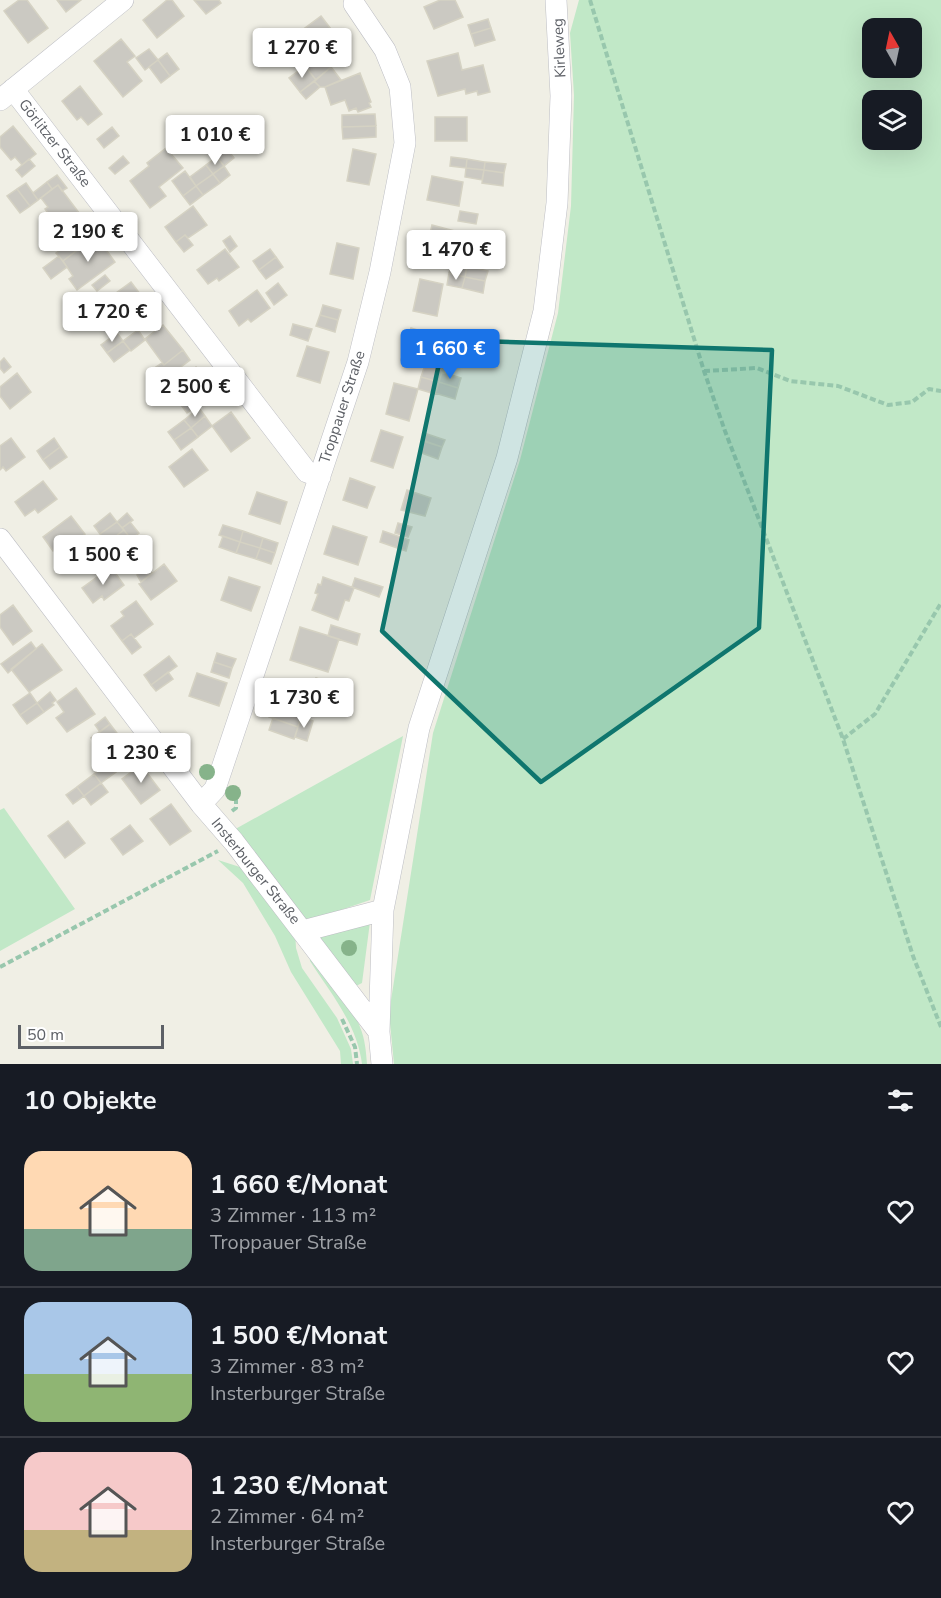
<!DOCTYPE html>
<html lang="de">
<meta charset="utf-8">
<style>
body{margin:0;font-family:"Nunito Sans",sans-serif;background:#242831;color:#f1f3f6;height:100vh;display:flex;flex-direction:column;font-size:22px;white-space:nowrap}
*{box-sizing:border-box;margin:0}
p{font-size:20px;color:#9ea1a6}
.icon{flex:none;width:33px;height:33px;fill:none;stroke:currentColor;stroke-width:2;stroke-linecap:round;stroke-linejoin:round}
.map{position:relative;height:1064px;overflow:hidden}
.panel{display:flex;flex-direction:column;background:#171b24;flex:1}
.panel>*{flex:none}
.needle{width:39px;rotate:351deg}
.buttons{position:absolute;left:862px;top:18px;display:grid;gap:12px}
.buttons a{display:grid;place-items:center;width:60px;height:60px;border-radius:12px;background:#171b24;box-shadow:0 6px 24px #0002;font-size:30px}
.scale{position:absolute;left:18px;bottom:15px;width:146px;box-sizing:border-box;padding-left:6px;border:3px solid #5d6066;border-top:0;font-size:16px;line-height:21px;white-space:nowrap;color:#5d6066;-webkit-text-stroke:4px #fff;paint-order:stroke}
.price{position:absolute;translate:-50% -51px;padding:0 14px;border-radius:6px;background:#fff;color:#222;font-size:20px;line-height:39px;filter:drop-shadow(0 2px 3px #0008)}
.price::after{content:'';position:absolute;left:50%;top:36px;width:18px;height:14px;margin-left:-9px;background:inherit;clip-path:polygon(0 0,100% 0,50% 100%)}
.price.on{background:#1a73e8;color:#fff}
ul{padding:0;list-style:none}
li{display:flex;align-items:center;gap:18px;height:150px;padding:0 24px}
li+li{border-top:2px solid #363941}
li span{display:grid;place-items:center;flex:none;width:168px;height:120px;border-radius:18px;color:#555}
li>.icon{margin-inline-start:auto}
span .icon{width:72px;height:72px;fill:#fffc;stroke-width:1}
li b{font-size:26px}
h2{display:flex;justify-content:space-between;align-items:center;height:72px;padding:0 24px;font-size:26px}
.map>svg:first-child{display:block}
.green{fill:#c1e8c7;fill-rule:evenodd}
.building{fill:#cbc9c2;stroke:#d5d2c3;stroke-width:1.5}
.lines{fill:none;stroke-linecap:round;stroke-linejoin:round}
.minor-casing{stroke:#bdbec4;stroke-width:22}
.path{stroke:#98c7ad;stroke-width:4;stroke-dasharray:6 3;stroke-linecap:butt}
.minor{stroke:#fff;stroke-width:21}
.tree{fill:#86b38a}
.marked{fill:#0f766e;fill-opacity:0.2;stroke:#0f766e;stroke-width:4.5;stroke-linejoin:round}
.labels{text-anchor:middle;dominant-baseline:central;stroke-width:4.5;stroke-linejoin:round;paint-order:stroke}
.street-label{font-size:15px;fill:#5d6066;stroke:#fff}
</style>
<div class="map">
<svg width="941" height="1064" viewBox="0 0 941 1064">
<rect width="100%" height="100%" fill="#f0efe5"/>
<path class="green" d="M579 0H941V1064H394L389 1013 433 733 520 460 558 313 571 206 574 95 570 33ZM873 28H912V68H873ZM873 100H912V140H873Z
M403 736 370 900 303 923 230 832Z
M4 808 75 909 0 951V810Z
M218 860 243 868 295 930 296 948 302 968 337 1018 351 1049 353 1064H341L340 1051 291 972 275 936 243 883Z
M370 922 362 983 354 987 315 934Z
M309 948C326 972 350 998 360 1027 365 1039 366 1051 367 1064H362C357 1024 331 994 310 961Z"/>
<path class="building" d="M19 0H27L48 28 28 43 4 11Z
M57 0H81L66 12Z
M167 0H172L184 16 157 38 143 20Z
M194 0H219L221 3 206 14Z
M440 0H455L463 17 434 29 424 7Z
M321 16 341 42 322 57 301 31Z
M488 19 491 28 471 34 468 25Z
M491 28 495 40 475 46 471 34Z
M121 39 135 56 127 62 142 81 123 97 94 61Z
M149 49 158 60 145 70 136 58Z
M167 53 179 69 170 76 158 60Z
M458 53 462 70 483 65 490 92 478 95 477 91 466 94 465 89 438 96 427 61Z
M314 58 321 60 323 58 331 67 316 80 305 66Z
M158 60 170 76 161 83 149 67Z
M305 66 316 80 300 92 289 78Z
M331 67 341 80 325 87H320L314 81Z
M360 73 371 102 369 103 371 107 358 112 356 108 349 111 345 100 331 105 325 87Z
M314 81 320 87 306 99 300 92Z
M80 86 102 114 88 125 81 117 77 120 62 101Z
M375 114 376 126 342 127V115Z
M435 117H467V141H435Z
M13 126 36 154 22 165 15 157 11 160 0 147V137Z
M376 126V137L343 139 342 127Z
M112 127 119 136 104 148 97 139Z
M166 148 183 168 159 187 166 196 150 208 130 181 149 166 147 163Z
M227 149 234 158 224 166 217 157Z
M353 149 376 154 369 185 347 181Z
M123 156 129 163 115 174 109 168Z
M217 157 224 166 213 174 206 165Z
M451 157 467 159 466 168 450 166Z
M29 159 35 166 22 177 16 170Z
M467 159 485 162 484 170 466 168Z
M485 162 506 164 504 173 484 170Z
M206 165 213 174 196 186 190 177Z
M224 166 230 175 220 183 213 174Z
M466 168 484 170 482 180 465 177Z
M484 170 504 173 503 186 482 183Z
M185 171 196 186 183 196 172 181Z
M213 174 220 183 203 195 196 186Z
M57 175 67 188 62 191 58 185 52 189 47 182Z
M432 176 463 182 459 206 427 200Z
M47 182 52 189 38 200 33 193Z
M26 183 38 200 30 206 17 189Z
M58 185 80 214 63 227 56 218 53 220 45 209 48 207 41 198Z
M196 186 203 195 190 205 183 196Z
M17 189 30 206 20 213 7 196Z
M193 206 207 225 188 238 185 235 176 242 165 227Z
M460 211 478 214 476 224 458 221Z
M84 221 89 228 76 238 71 231Z
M432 225 455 231 448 262 425 257Z
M185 235 193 245 184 252 176 242Z
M96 236 115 262 77 290 69 279 73 276 63 261Z
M230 236 237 246 230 252 223 241Z
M71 242 77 250 63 261 56 253Z
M337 243 359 248 353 279 330 274Z
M225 249 239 267 219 281 217 278 208 284 197 270Z
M270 249 276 257 259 270 253 261Z
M59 256 67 267 51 279 43 268Z
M276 257 283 267 266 279 259 270Z
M452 263 467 266 465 277 449 273Z
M467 266 488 271 485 281 465 277Z
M449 273 465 277 462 288 447 285Z
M105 275 110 281 97 291 92 285Z
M465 277 485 281 483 293 462 288Z
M420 279 443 284 437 316 413 311Z
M131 282 150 307 131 321 112 296Z
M278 283 287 295 274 305 266 293Z
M257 290 270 308 251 322 248 319 239 326 229 311Z
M323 305 341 310 338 320 320 315Z
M320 315 338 320 335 332 316 326Z
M293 324 312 329 308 341 290 335Z
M163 325 183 350 164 365 145 339Z
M411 328 434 335 424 367 401 360Z
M138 330 145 340 131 351 123 341Z
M117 333 123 341 107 353 101 345Z
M123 341 130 350 114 362 107 353Z
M307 346 329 352 320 383 297 376Z
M183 350 190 360 165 379 156 367 162 363 164 365Z
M4 358 11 367 4 373 0 368V362Z
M426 362 445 368 444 373 442 372 439 382 421 377Z
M196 367 215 392 187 413 168 388Z
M442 372 461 378 458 388 439 382Z
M17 373 31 392 10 409 0 396V387Z
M421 377 439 382 435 394 418 389Z
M439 382 458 388 455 399 435 393Z
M394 383 418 389 409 421 386 414Z
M199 408 205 416 191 428 184 420Z
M231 412 250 438 231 452 212 426Z
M205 416 212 426 198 437 191 428Z
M184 420 191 428 174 440 168 432Z
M191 428 198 437 181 450 174 440Z
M381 430 403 437 393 468 371 461Z
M424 433 445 440 442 447 422 440Z
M11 438 25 457 6 471 3 467 0 470V446Z
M54 438 60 447 43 460 37 451Z
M423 441 442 447 438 459 419 452Z
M60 447 67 457 50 469 43 460Z
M192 449 208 470 184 487 169 467Z
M350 478 375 487 367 508 343 500Z
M43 481 57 499 38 513 35 509 25 516 15 502Z
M407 490 431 498 425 516 401 510Z
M257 492 287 502 280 524 249 514Z
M110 513 117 522 100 534 94 526Z
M127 513 133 520 122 528 117 522Z
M71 516 85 534 65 549 62 545 53 551 43 537Z
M117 522 124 530 107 543 100 534Z
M130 522 139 533 131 539 122 528Z
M398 523 412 527 408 537 395 533Z
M223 525 243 531 240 542 219 535Z
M333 526 367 537 358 565 324 554Z
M124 530 131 539 115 553 107 543Z
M243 531 263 538 260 548 240 542Z
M383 531 409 540 406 551 380 542Z
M223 536 240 542 236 553 219 547Z
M263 538 278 543 275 553 260 548Z
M240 542 260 548 256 559 236 553Z
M260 548 275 553 271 564 256 559Z
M164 564 177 581 151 600 139 584Z
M111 567 124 585 104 600 102 596 93 603 82 588Z
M147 567 152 573 141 582 137 575Z
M229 577 260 587 251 611 221 600Z
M323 577 354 588 349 601 345 600 338 620 312 610 318 594 315 593 318 584 321 585Z
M355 578 383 587 379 597 352 587Z
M136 601 153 624 134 638 131 634 122 641 111 626 124 616 121 612Z
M13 605 32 631 13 645 0 627V615Z
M331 625 360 634 357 645 328 636Z
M300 627 339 639 328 672 290 660Z
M131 634 141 647 132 654 122 641Z
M31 642 36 649 8 673 1 664Z
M42 644 62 670 29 692 11 669Z
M217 653 236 659 232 668 214 662Z
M169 656 177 666 151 685 144 675Z
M214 662 232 668 229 678 211 672Z
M168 672 173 679 156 691 151 685Z
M197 673 227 683 219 706 189 696Z
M316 678 346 687 343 696 314 687Z
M282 679 311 688 298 727 269 717Z
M76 688 95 714 67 732 56 718 64 712 57 702Z
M50 692 56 700 52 703 54 705 44 712 37 703Z
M30 693 37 703 20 715 13 705Z
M37 703 44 712 27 724 20 715Z
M105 717 110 724 100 732 95 725Z
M301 717 313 721 307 741 295 737Z
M273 718 298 727 294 739 269 730Z
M110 724 130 750 110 764 91 738Z
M109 763 116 772 101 783 94 774Z
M141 765 160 790 141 804 122 779Z
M94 774 101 783 84 796 77 787Z
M101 783 108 792 91 805 84 796Z
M77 787 84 796 73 804 66 795Z
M171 804 191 831 170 845 150 819Z
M68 821 85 843 65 858 48 836Z
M130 825 143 841 123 855 111 839Z"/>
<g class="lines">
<g class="minor-casing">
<path id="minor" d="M13 89 307 472 320 477
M0 100 123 0
M0 539 201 804 234 842 379 1032
M201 804 215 789 358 362 380 272 405 143 400 87 385 50 354 4
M303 931 383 910
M382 1064 379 1032 383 910 419 728 507 458 544 311 557 203 561 96 556 0"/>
</g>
<path class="path" d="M590 0 704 371 725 431 843 739 913 956 941 1027
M704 371 757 368 790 381 838 386 888 405 912 402 929 389 941 391
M843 739 875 714 941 603
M232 811 236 808V793
M0 967 218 851
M342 1019 355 1047 357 1064"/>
<use href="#minor" class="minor"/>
</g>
<g class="tree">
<circle cx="207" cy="772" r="8"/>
<circle cx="233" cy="793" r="8"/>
<circle cx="349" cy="948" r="8"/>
</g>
<path class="marked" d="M444 340 772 350 759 628 541 782 382 631Z"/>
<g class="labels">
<g class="street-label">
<text transform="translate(559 48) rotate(-93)">Kirleweg</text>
<text transform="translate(55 143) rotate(52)">Görlitzer Straße</text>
<text transform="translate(342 407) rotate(-72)">Troppauer Straße</text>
<text transform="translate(256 871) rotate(51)">Insterburger Straße</text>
</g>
</g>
</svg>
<div class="buttons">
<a><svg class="needle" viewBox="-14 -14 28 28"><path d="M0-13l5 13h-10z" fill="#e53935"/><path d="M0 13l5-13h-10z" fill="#9ea1a6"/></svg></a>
<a><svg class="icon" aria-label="layers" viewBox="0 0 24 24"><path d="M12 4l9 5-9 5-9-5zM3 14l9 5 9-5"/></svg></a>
</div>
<div class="scale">50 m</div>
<b class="price" style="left:302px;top:79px">1 270 €</b>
<b class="price" style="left:215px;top:166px">1 010 €</b>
<b class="price" style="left:88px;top:263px">2 190 €</b>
<b class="price" style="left:456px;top:281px">1 470 €</b>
<b class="price" style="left:112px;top:343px">1 720 €</b>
<b class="price on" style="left:450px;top:380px">1 660 €</b>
<b class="price" style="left:195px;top:418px">2 500 €</b>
<b class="price" style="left:103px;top:586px">1 500 €</b>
<b class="price" style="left:304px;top:729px">1 730 €</b>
<b class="price" style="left:141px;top:784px">1 230 €</b>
</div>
<section class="panel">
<h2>10 Objekte<svg class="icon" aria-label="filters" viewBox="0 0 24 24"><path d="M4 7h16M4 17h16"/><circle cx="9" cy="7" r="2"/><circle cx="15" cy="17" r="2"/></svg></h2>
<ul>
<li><span style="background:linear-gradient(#ffd9b3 65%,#7fa58c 0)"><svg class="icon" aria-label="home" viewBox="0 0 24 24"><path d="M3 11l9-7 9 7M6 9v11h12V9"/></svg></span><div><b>1 660 €/Monat</b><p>3 Zimmer · 113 m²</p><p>Troppauer Straße</p></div><svg class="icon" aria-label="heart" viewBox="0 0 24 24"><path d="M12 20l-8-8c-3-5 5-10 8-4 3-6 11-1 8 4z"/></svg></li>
<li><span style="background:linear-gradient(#a9c7e8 60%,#8fb573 0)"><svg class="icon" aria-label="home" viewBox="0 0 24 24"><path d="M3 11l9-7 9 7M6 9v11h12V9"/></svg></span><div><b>1 500 €/Monat</b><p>3 Zimmer · 83 m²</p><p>Insterburger Straße</p></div><svg class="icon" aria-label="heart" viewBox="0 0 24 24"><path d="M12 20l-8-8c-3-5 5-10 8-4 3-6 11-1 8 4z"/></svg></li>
<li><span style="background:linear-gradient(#f6c9c9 65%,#c2b280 0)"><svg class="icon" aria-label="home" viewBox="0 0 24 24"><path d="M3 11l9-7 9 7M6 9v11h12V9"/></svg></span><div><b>1 230 €/Monat</b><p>2 Zimmer · 64 m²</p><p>Insterburger Straße</p></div><svg class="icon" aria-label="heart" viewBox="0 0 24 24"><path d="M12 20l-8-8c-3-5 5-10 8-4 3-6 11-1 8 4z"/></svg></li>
</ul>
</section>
